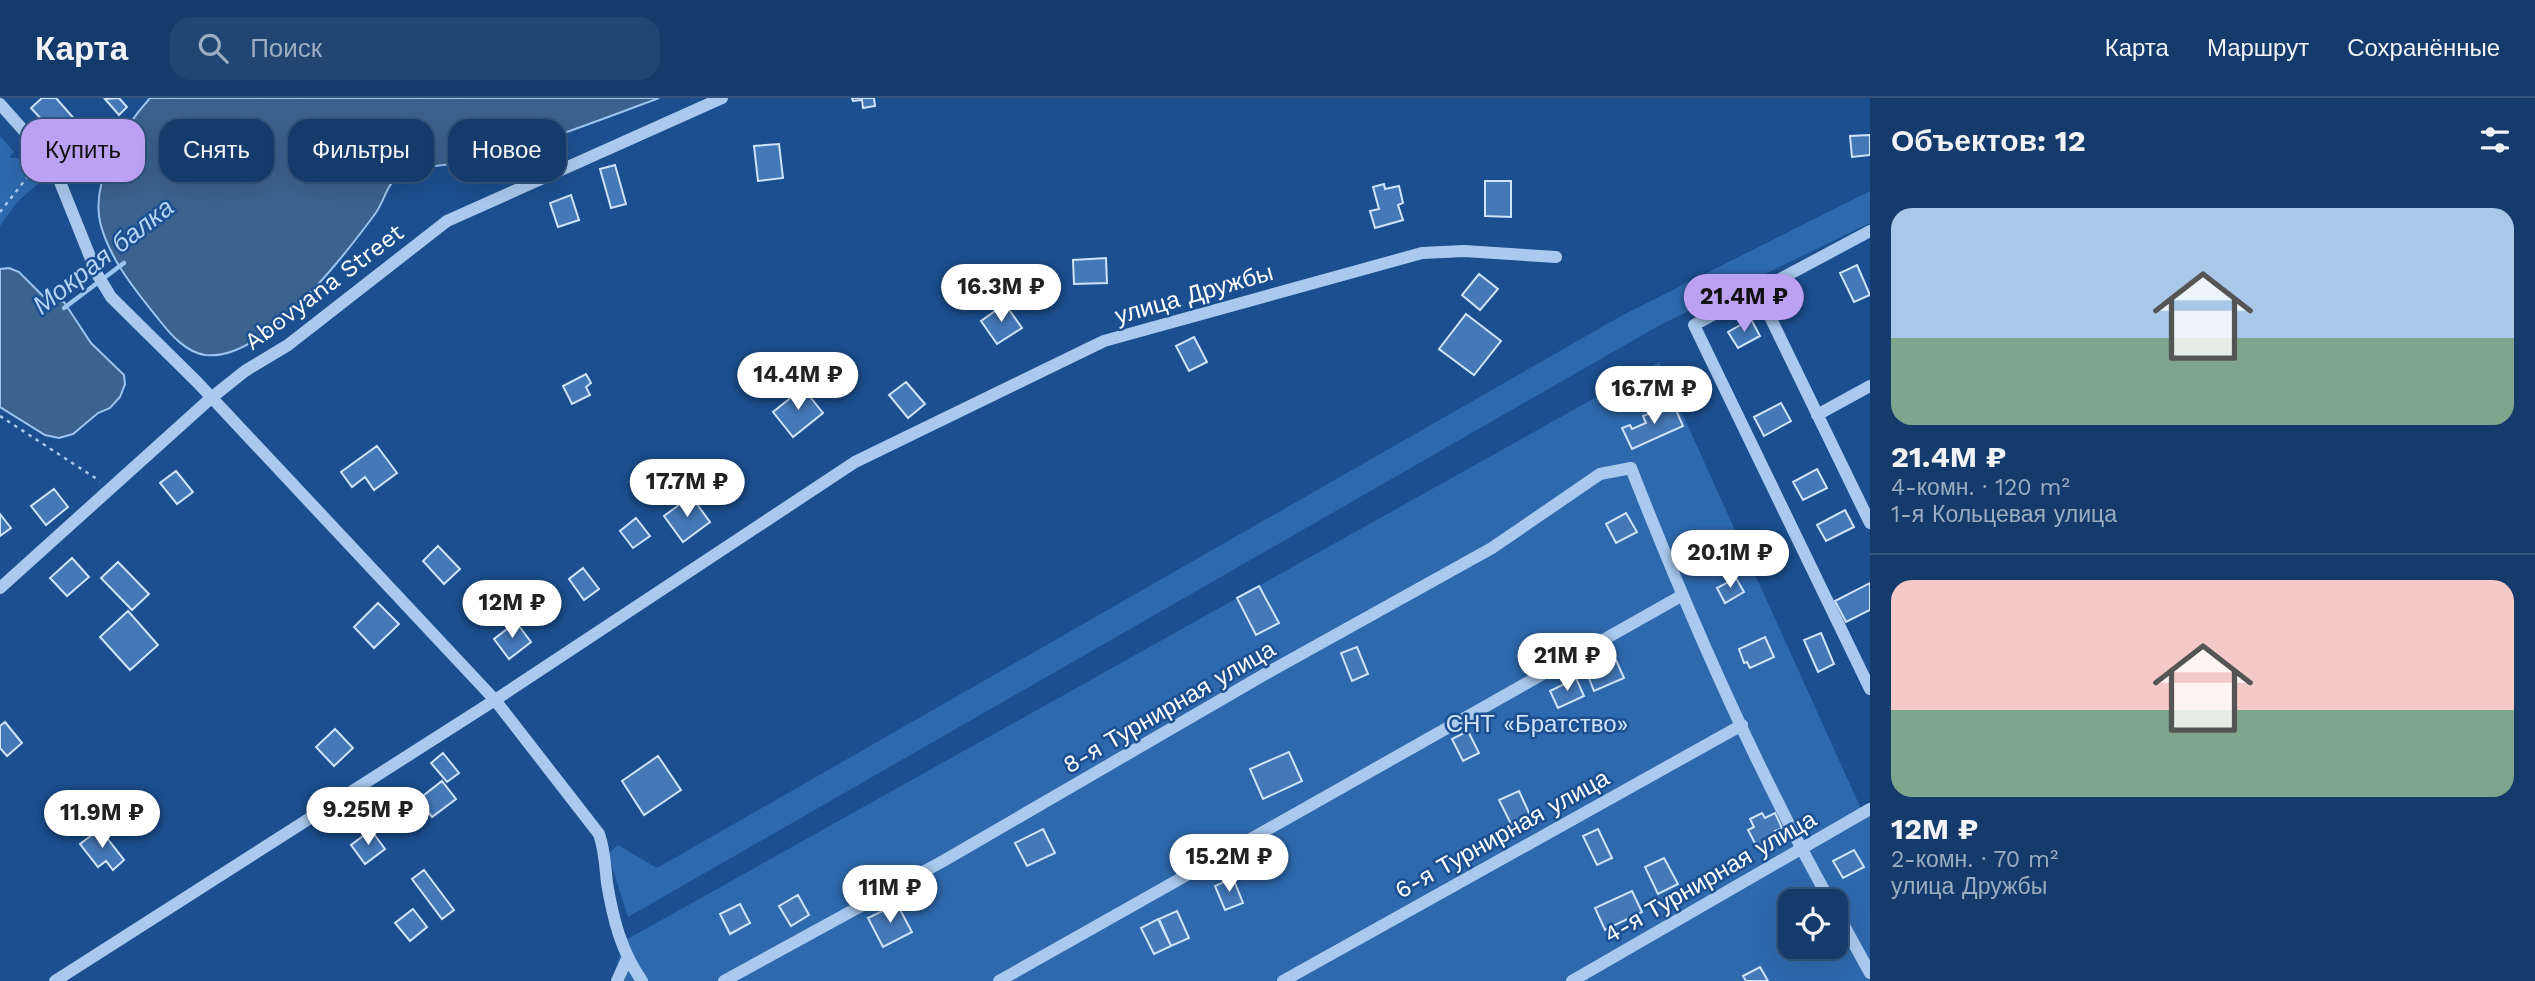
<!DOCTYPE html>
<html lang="ru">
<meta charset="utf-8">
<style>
body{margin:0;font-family:"Work Sans",sans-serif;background:#214673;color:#f1f3f6;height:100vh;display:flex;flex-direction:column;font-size:26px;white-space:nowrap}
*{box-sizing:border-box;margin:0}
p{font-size:23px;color:#9dadc1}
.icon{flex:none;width:38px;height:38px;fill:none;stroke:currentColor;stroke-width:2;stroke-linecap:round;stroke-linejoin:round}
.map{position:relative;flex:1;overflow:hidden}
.side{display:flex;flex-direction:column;background:#143b6b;width:665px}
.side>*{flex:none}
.guide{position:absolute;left:21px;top:21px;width:665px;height:63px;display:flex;gap:14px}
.fabs{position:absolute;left:1778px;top:791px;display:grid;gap:14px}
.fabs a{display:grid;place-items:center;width:70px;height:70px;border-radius:14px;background:#143b6b;box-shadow:0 7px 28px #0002,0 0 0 2px #33557e;font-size:35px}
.price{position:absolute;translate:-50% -60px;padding:0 16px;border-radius:24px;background:#fff;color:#222;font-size:23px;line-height:46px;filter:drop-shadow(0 2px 4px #0008)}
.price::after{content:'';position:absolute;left:50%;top:42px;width:21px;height:16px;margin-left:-10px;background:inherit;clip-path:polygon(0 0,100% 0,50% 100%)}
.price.selected{background:#bca0f2;color:#111}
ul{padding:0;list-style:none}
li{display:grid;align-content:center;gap:14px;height:371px;padding:0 21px}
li+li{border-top:2px solid #33557e}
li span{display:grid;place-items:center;height:217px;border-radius:21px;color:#555}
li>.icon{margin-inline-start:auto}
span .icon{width:126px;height:126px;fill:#fffc;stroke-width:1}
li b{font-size:30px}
h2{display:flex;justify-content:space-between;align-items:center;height:84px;padding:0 21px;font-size:30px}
.tag{padding:0 24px;border-radius:21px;background:#143b6b;box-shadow:0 7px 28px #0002,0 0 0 2px #33557e;font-size:24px;line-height:63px}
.tag.selected{background:#bca0f2;color:#111}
header{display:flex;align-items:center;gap:42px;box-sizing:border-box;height:98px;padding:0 35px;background:#143b6b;border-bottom:2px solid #33557e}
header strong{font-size:33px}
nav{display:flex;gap:38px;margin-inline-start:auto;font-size:24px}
.search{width:490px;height:63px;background:#214673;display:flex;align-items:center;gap:18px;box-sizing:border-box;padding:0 24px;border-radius:21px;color:#9dadc1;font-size:26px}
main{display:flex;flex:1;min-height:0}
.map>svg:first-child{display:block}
.green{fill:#2e69ad;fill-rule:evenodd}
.water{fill:#3c6290;stroke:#9cc4f0;stroke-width:2}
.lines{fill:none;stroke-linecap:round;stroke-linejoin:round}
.stream{stroke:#9cc4f0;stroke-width:4.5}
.building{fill:#4478b7;stroke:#cfe3fa;stroke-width:2}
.path{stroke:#a9c9ee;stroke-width:2.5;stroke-dasharray:3.5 5;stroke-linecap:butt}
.minor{stroke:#a9c9ee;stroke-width:12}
.labels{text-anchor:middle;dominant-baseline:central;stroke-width:5;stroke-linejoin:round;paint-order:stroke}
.street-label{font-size:24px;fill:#fff;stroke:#1b4f8f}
.park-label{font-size:24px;fill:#cfe3fa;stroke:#1b4f8f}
.water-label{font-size:26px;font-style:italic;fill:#b5d3f5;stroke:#1b4f8f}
</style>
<header>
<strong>Карта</strong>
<div class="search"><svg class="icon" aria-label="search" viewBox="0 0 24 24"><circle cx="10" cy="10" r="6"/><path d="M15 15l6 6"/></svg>Поиск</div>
<nav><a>Карта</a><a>Маршрут</a><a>Сохранённые</a></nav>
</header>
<main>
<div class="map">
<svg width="1870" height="883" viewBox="0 0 1870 883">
<rect width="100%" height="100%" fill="#1b4f8f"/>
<path class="green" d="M0 38 14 54 9 59C27 62 41 63 38 86L17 104 0 128Z
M1870 93V125L1660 227 628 819 608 756 618 747 657 770 1621 218Z
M1659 264 1862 713 1870 709V883H612L624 843ZM1790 803H1836V849H1790Z"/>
<path class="water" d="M150 0H659C603 21 546 43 489 60 464 67 421 66 401 77 386 85 385 103 375 116 344 158 264 264 205 257 186 254 171 237 160 223 136 193 109 161 100 124 91 82 123 30 150 0Z
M9 170 19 174 43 198 64 204 91 245 124 277 125 286 120 299 110 310 98 315 73 336 59 340 45 337 0 309V171Z"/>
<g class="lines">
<path class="stream" d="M64 210 124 165"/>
</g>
<path class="building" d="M42 0H56L84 32 66 48 31 10Z
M119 0 127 9 119 17 105 1Z
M852 0H874L875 8 863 10 862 2 853 3Z
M1870 37V57L1852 59 1850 38Z
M779 46 783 80 758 83 754 48Z
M615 67 626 106 611 110 600 71Z
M1485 83H1511V119L1485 118Z
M1384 86 1385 91 1399 88 1403 105 1398 107 1403 122 1375 130 1370 113 1379 111 1373 89Z
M571 97 579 122 558 129 550 105Z
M1106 160 1107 185 1074 186 1073 162Z
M1857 167 1870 197 1854 204 1840 175Z
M1479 176 1498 191 1480 212 1462 197Z
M1005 206 1022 230 997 246 981 223Z
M1466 216 1501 243 1474 277 1439 251Z
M1751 221 1760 238 1738 250 1728 234Z
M1194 239 1207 264 1189 273 1176 248Z
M586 276 591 285 586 289 590 297 572 306 563 288Z
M906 284 925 306 908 320 889 297Z
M803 290 823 315 793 339 773 314Z
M1673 305 1683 328 1632 351 1622 330 1630 327 1632 331 1646 325 1643 318Z
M1781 305 1791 323 1764 338 1754 319Z
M377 348 397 375 374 392 365 379 352 389 341 374Z
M1817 371 1827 390 1803 402 1793 384Z
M176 373 193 394 177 406 160 385Z
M54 391 68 409 46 427 31 408Z
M691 398 710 424 683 444 664 418Z
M1845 412 1854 429 1826 443 1817 427Z
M1626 415 1637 434 1616 445 1606 426Z
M0 416 11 430 0 438Z
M636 420 650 438 633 450 620 433Z
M438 448 460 471 444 486 423 463Z
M72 460 89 479 67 498 50 480Z
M118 464 149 496 132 512 101 480Z
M583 470 599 491 584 502 569 481Z
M1736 480 1744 494 1725 505 1717 490Z
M1870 485V512L1846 524 1835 503Z
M1259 488 1279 525 1256 537 1237 500Z
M378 505 399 526 374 550 354 529Z
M128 513 158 547 130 572 100 539Z
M516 524 531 544 509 561 494 541Z
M1821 535 1834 566 1818 574 1804 542Z
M1765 539 1774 559 1750 570 1747 564 1744 565 1739 551Z
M1357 549 1368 576 1352 583 1341 555Z
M1616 562 1624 580 1594 593 1587 575Z
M1576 580 1584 598 1558 610 1550 593Z
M5 624 22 645 7 658 0 650V628Z
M335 631 353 650 334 668 316 649Z
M1468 633 1479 655 1463 663 1452 641Z
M1289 654 1302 683 1263 701 1250 671Z
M443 655 459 675 447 684 431 665Z
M658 658 681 692 644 717 622 683Z
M442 683 456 701 432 719 419 701Z
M1519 693 1530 717 1511 726 1499 702Z
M1762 715 1765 720 1775 715 1782 730 1775 733 1779 741 1758 751 1748 732 1754 729 1750 721Z
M100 731 124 762 113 772 106 763 98 769 80 746Z
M1043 731 1055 755 1027 768 1015 745Z
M1598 731 1612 760 1597 767 1583 738Z
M371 732 385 751 365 766 351 747Z
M1854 752 1864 769 1843 780 1833 763Z
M1664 760 1678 786 1658 796 1645 769Z
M424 772 454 812 442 821 412 781Z
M1233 780 1243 805 1225 812 1215 788Z
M1632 793 1642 814 1605 832 1595 810Z
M798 797 809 817 791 828 779 808Z
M740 806 750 825 730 836 720 816Z
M897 806 912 834 883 849 868 820Z
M413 811 427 829 410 843 395 825Z
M1177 813 1189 840 1171 848 1159 821Z
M1158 821 1171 848 1154 856 1141 830Z
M1790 832V849H1796L1787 854 1779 838Z
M1760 869 1768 883H1746L1743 878Z"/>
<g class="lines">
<path class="path" d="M0 114 36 68
M0 318 100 383"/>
<path class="minor" d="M0 6 41 52 58 79 97 176 111 199 198 285 495 602 599 736C605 753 605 768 607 785 613 821 621 853 642 883
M1870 133 1694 227 1870 591
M1758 194 1870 425
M1817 317 1870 288
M0 490 211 300 245 273 288 247 447 123 722 0
M1836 813 1870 875
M55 883 495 602 855 364 1104 243 1422 155 1464 153 1556 159
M617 883 627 861
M724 883 945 762 1267 575 1492 450 1600 376 1631 370C1689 518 1753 665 1830 803
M999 883 1681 498
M1283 883 1742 627
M1572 883 1870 711"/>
</g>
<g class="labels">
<g class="street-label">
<text transform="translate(324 189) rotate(-37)">Abovyana Street</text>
<text transform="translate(1194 196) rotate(-16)">улица Дружбы</text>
<text transform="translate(1169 609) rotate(-30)">8-я Турнирная улица</text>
<text transform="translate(1502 736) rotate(-29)">6-я Турнирная улица</text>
<text transform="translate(1710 779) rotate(-30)">4-я Турнирная улица</text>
</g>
<g class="park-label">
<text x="1537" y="626">СНТ «Братство»</text>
</g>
<g class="water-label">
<text transform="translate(103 158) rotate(-38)">Мокрая балка</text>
</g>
</g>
</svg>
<div class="fabs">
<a><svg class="icon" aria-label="locate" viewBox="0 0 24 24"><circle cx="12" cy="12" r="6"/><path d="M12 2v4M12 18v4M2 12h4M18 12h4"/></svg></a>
</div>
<b class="price" style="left:1001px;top:226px">16.3M ₽</b>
<b class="price selected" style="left:1744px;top:236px">21.4M ₽</b>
<b class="price" style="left:798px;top:314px">14.4M ₽</b>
<b class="price" style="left:1654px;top:328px">16.7M ₽</b>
<b class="price" style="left:687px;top:421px">17.7M ₽</b>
<b class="price" style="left:1730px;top:492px">20.1M ₽</b>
<b class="price" style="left:512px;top:542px">12M ₽</b>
<b class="price" style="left:1567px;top:595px">21M ₽</b>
<b class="price" style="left:368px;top:749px">9.25M ₽</b>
<b class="price" style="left:102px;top:752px">11.9M ₽</b>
<b class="price" style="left:1229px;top:796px">15.2M ₽</b>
<b class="price" style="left:890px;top:827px">11M ₽</b>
<div class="guide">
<a class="tag selected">Купить</a>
<a class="tag">Снять</a>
<a class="tag">Фильтры</a>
<a class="tag">Новое</a>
</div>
</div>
<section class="side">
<h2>Объектов: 12<svg class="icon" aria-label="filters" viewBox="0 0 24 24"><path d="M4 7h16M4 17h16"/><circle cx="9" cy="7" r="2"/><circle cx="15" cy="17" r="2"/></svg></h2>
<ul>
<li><span style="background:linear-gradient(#a9c7e8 60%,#7fa58c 0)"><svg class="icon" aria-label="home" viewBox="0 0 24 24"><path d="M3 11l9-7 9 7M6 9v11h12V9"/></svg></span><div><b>21.4M ₽</b><p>4-комн. · 120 m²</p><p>1-я Кольцевая улица</p></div></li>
<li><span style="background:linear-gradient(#f6c9c9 60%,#7fa58c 0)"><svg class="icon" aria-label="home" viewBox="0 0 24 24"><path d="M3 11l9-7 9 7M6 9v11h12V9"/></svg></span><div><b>12M ₽</b><p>2-комн. · 70 m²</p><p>улица Дружбы</p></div></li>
</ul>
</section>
</main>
